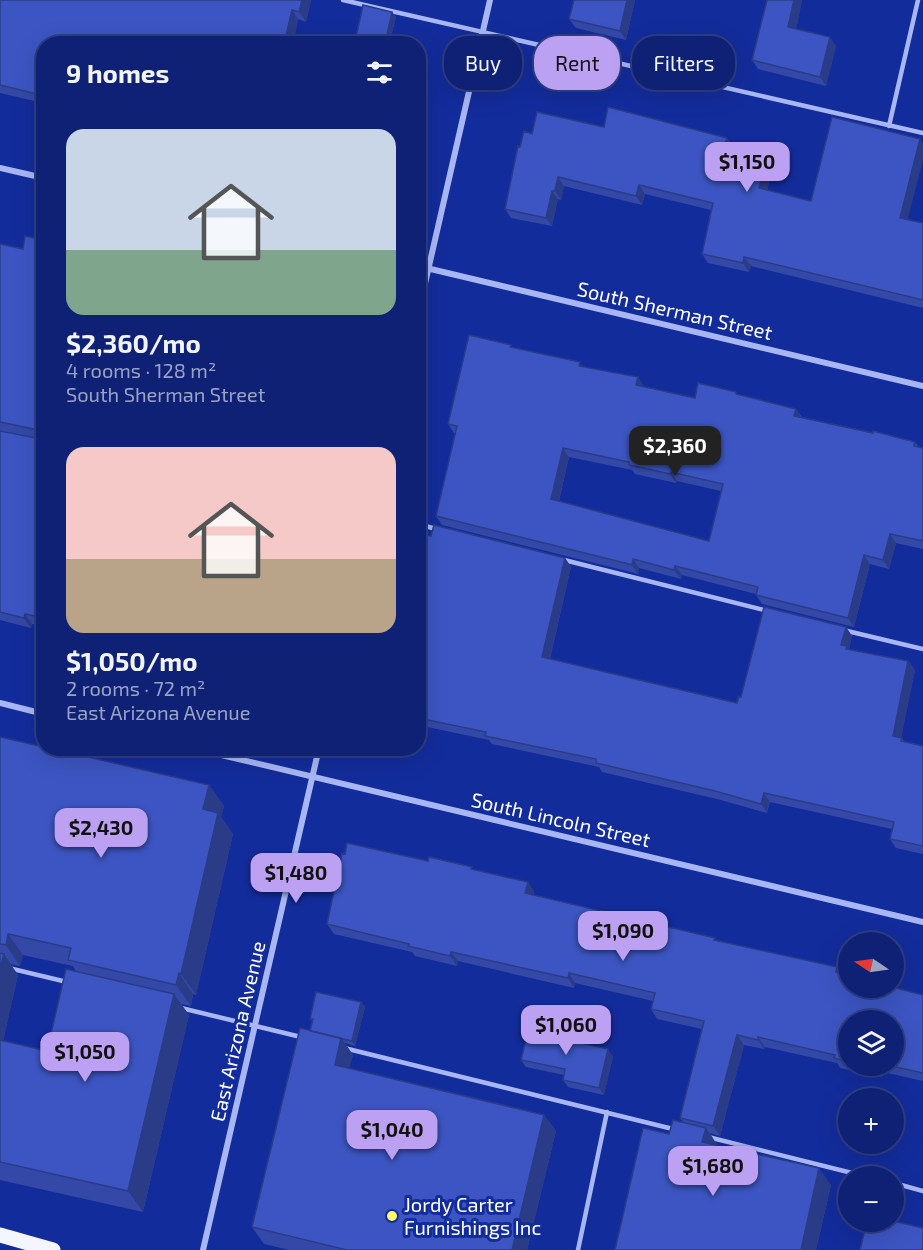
<!DOCTYPE html>
<meta charset="utf-8">
<style>
body{margin:0;font-family:"Exo 2",sans-serif;background:#1c2e7c;color:#f1f3f6;height:100vh;display:flex;flex-direction:column;font-size:22px;white-space:nowrap}
*{box-sizing:border-box;margin:0}
p{font-size:20px;color:#9ba3c5}
.icon{flex:none;width:33px;height:33px;fill:none;stroke:currentColor;stroke-width:2;stroke-linecap:round;stroke-linejoin:round}
.map{position:relative;flex:1;overflow:hidden}
.sheet{position:absolute;left:36px;top:36px;width:390px;height:720px;display:flex;flex-direction:column;background:#0e2174;border-radius:24px;box-shadow:0 6px 24px #0002,0 0 0 2px #2e3e86}
.sheet>*{flex:none}
.guide{position:absolute;left:444px;top:36px;width:388px;height:54px;display:flex;gap:12px}
.needle{width:39px;rotate:283deg}
.buttons{position:absolute;left:838px;top:932px;display:grid;gap:12px}
.buttons a{display:grid;place-items:center;width:66px;height:66px;border-radius:50%;background:#0e2174;box-shadow:0 6px 24px #0002,0 0 0 2px #2e3e86;font-size:30px}
.price{position:absolute;translate:-50% -51px;padding:0 14px;border-radius:12px;background:#bca0f2;color:#111;font-size:20px;line-height:39px;filter:drop-shadow(0 2px 3px #0008)}
.price::after{content:'';position:absolute;left:50%;top:36px;width:18px;height:14px;margin-left:-9px;background:inherit;clip-path:polygon(0 0,100% 0,50% 100%)}
.price.current{background:#222;color:#fff}
ul{padding:0;list-style:none}
li{display:grid;align-content:center;gap:12px;height:318px;padding:0 30px}
li span{display:grid;place-items:center;height:186px;border-radius:18px;color:#555}
li>.icon{margin-inline-start:auto}
span .icon{width:108px;height:108px;fill:#fffc;stroke-width:1}
li b{font-size:26px}
h2{display:flex;justify-content:space-between;align-items:center;height:72px;padding:0 30px;font-size:26px}
.pill{padding:0 21px;border-radius:24px;background:#0e2174;box-shadow:0 6px 24px #0002,0 0 0 2px #2e3e86;font-size:21px;line-height:54px}
.pill.current{background:#bca0f2;color:#111}
.map>svg:first-child{display:block}
.lines{fill:none;stroke-linecap:round;stroke-linejoin:round}
.lane{stroke:#a8b7f4;stroke-width:4.5}
.street{stroke:#a8b7f4;stroke-width:6}
.primary{stroke:#f4f6ff;stroke-width:15}
.wall{fill:#3449a7;fill-rule:evenodd}
.shaded-wall{fill:#2a3c88}
.building{fill:#3c55c2;stroke:#2a3c88;stroke-width:1.5;fill-rule:evenodd}
.poi-dot{fill:#fffa6a;stroke:#132c9b;stroke-width:2}
.labels{text-anchor:middle;dominant-baseline:central;stroke-width:6;stroke-linejoin:round;paint-order:stroke}
.street-label{font-size:20px;fill:#fff;stroke:#132c9b}
.poi-label{font-size:20px;fill:#fff;stroke:#132c9b;text-anchor:start}
</style>
<div class="map">
<svg width="923" height="1250" viewBox="0 0 923 1250">
<rect width="100%" height="100%" fill="#132c9b"/>
<g class="lines">
<path class="lane" d="M343 0 923 133
M889 126 918 0
M418 524 436 529
M564 560 768 611
M843 630 923 649
M0 966 67 982
M181 1008 301 1037
M344 1048 677 1130
M708 1137 864 1176
M894 1183 923 1191
M578 1250 607 1112"/>
<path class="street" d="M0 168 44 178
M418 266 923 386
M418 314 490 0
M0 703 44 714
M192 748 923 922
M203 1250 319 748"/>
<path class="primary" d="M0 1235 53 1250"/>
</g>
<path class="wall" d="M0 0H311L306 22 298 19 293 44H44L43 103 0 93Z
M574 0H635L626 40 576 28 569 19Z
M802 0 796 29 836 46 826 86 758 69 752 60Z
M392 12 396 17 389 44H368L359 42 356 37Z
M604 127 733 146 731 153 772 169 767 190 811 201 908 220 923 223V308L751 266 749 272 708 263 702 254 711 210 645 194 642 205 564 186 561 200 558 199 552 226 511 218 505 209 520 147 532 134Z
M44 240V626L32 624 31 628 0 620V431L37 438 0 431V244L23 249Z
M512 347 583 366 644 386V387L695 398 738 395 796 409 802 417 915 442 918 446 923 448V549L896 543 889 569 870 564 854 627 762 604 756 595V594L682 575 681 579 639 568 638 574 635 573 442 525 436 516 456 433H454L448 424ZM569 457 632 470 635 474 676 483 677 481 721 491 709 541 559 501Z
M418 533 431 536 565 558 571 567 550 659 737 703 741 697 846 627 852 636 849 649 908 661 915 670 901 737 904 741 923 746V854L896 848 890 839 892 829 770 802 767 813 721 800 602 772 599 767 492 744 489 740 418 725V605L422 588 418 587Z
M0 737 209 785 224 806 221 817 233 834 196 995 193 994 191 1006 181 1004 189 1015 143 1212 0 1180ZM23 955 73 966 76 971 47 1051 3 1041 18 975 10 964 20 966Z
M428 861 474 870 534 891V895L717 941 837 967 842 973 894 986 896 989 923 995V1081L883 1072 882 1077 840 1068 837 1063 765 1047 764 1049 744 1045 720 1136 710 1133 717 1145 831 1185 816 1250H615L669 1134 683 1122 680 1118 702 1029 657 1019 651 1009 653 1001 575 983 574 988 458 961 457 966 415 956 412 952 334 934 327 924ZM849 1020 894 1065H849Z
M361 1002 365 1007 355 1046 345 1043 353 1055 349 1068 544 1115 556 1131 527 1250H290L264 1244 252 1227 310 1031 312 1021 310 1019Z
M565 1034 569 1040 613 1056 604 1095 568 1087 563 1080 564 1075 526 1067 521 1060Z"/>
<path class="shaded-wall" d="M302 0H311L306 22 299 12Z
M627 0H635L626 40 620 31Z
M794 0H802L795 35 788 27Z
M292 10 298 19 293 44H284Z
M392 12 396 17 389 44H385Z
M830 37 836 46 826 86 820 77Z
M37 90 44 99 43 103 37 94Z
M727 138 733 146 730 160 723 151Z
M920 139 923 144V160L906 226 900 218Z
M765 161 772 169 766 197 759 188Z
M558 177 564 186 561 200 555 191Z
M639 185 645 194 642 205 636 196Z
M552 191 558 199 552 226 546 218Z
M744 257 751 266 749 272 743 263Z
M638 377 644 386 642 394 636 385Z
M796 409 802 418 794 416Z
M563 448 569 457 557 508 551 499Z
M671 472 677 481 676 483 670 474Z
M890 534 896 543 889 569 883 560Z
M864 555 870 564 854 627 848 618Z
M565 558 571 567 548 666 542 657Z
M633 559 639 568 638 574 632 565Z
M675 566 682 575 681 579 674 570Z
M25 614 32 624 31 628 24 618Z
M846 627 852 636 849 649 853 655 841 645Z
M908 661 915 670 900 744 893 736Z
M209 785 224 806 221 817 233 834 196 995 181 974 203 809Z
M764 793 770 802 767 813 761 804Z
M528 882 534 891 532 903 525 893Z
M8 934 23 955 20 966 6 945Z
M451 952 458 961 457 966 450 956Z
M4 954 18 975 0 1054V969Z
M179 973 193 994 191 1006 176 985Z
M569 973 575 983 574 988 568 978Z
M174 994 189 1015 143 1212 128 1191Z
M361 1002 365 1007 355 1046 352 1041Z
M737 1035 744 1045 720 1136 713 1126Z
M758 1037 765 1047 764 1049 758 1040Z
M341 1038 353 1055 346 1081 335 1065Z
M608 1049 613 1056 604 1095 599 1088Z
M876 1065H878L883 1072 882 1077 875 1067Z
M544 1115 556 1131 527 1250H512Z
M706 1128 717 1145 714 1158 702 1142Z
M819 1168 831 1185 816 1250H801Z"/>
<path class="building" d="M0 0H302L299 12 292 10 284 44H44V92L37 90V94L0 85Z
M574 0H627L620 31 569 19Z
M767 0H794L788 27 830 37 820 77 752 60Z
M363 5 392 12 385 44 356 37Z
M608 107 727 138 723 151 765 161 759 188 811 201 832 117 920 139 900 218 923 223V300L744 257 743 263 702 254 713 203 639 185 636 196 558 177 555 191H552L546 218 505 209 518 146 520 147 524 131 532 134 537 112 604 127Z
M25 236 44 240V618L25 614 24 618 0 612V431L36 438 41 435 38 430 0 422V244L23 249Z
M469 335 511 345 510 347 580 362 579 366 638 377 636 385 695 398 698 383 736 392V394L796 409 794 416 873 433V431L915 442 914 446 923 448V541L890 534 883 560 864 555 848 618 756 595 758 587 675 566 674 570 633 559 632 565 629 564 436 516 457 426 448 424ZM563 448 629 462V465L670 474 671 472 723 484 709 541 551 499Z
M434 525 565 558 542 657 737 703 739 696 741 697 764 607 846 627 841 645 847 646 846 649 908 661 893 736 902 738 901 741 923 746V846L890 839 894 822 764 793 761 804 715 791 596 763V759L485 736 486 732 418 718V605L424 581 418 580V533L431 536Z
M0 737 44 747V748H49L209 785 203 809 218 813 181 974 179 973 176 985 68 960 71 948 8 934 6 945 0 944Z
M347 843 428 861 429 857 472 867 471 869 528 882 525 893 715 938 714 940 837 967 836 972 849 975V987H892L923 995V1073L887 1065H894V1020H849V1062L834 1058 835 1055 758 1037V1040L737 1035 713 1126 680 1118 704 1021 651 1009 655 993 569 973 568 978 451 952 450 956 408 946 409 944 327 924 342 853 345 854Z
M0 953 4 954 0 969Z
M66 969 174 994 128 1191 0 1162V1040L47 1051Z
M316 992 361 1002 352 1041 310 1031 313 1019H310Z
M529 1027 565 1034 564 1039 608 1049 599 1088 563 1080 565 1069 521 1060Z
M300 1028 341 1038 335 1065 544 1115 512 1250H347L252 1227Z
M865 1065H876L875 1067Z
M673 1120 706 1128 702 1142 819 1168 801 1250H615L643 1128 669 1134Z
M867 1221H893L923 1228V1250H860Z"/>
<circle class="poi-dot" cx="392" cy="1216" r="6"/>
<g class="labels">
<g class="street-label">
<text transform="translate(675 310) rotate(13)">South Sherman Street</text>
<text transform="translate(561 819) rotate(13)">South Lincoln Street</text>
<text transform="translate(237 1031) rotate(-77)">East Arizona Avenue</text>
</g>
<g class="poi-label">
<text x="404" y="1204">Jordy Carter<tspan x="404" dy="23">Furnishings Inc</tspan></text>
</g>
</g>
</svg>
<div class="buttons">
<a><svg class="needle" viewBox="-14 -14 28 28"><path d="M0-13l5 13h-10z" fill="#e53935"/><path d="M0 13l5-13h-10z" fill="#9ba3c5"/></svg></a>
<a><svg class="icon" aria-label="layers" viewBox="0 0 24 24"><path d="M12 4l9 5-9 5-9-5zM3 14l9 5 9-5"/></svg></a>
<a>+</a>
<a>−</a>
</div>
<b class="price" style="left:747px;top:193px">$1,150</b>
<b class="price current" style="left:675px;top:477px">$2,360</b>
<b class="price" style="left:101px;top:859px">$2,430</b>
<b class="price" style="left:296px;top:904px">$1,480</b>
<b class="price" style="left:623px;top:962px">$1,090</b>
<b class="price" style="left:566px;top:1056px">$1,060</b>
<b class="price" style="left:85px;top:1083px">$1,050</b>
<b class="price" style="left:392px;top:1161px">$1,040</b>
<b class="price" style="left:713px;top:1197px">$1,680</b>
<div class="guide">
<a class="pill">Buy</a>
<a class="pill current">Rent</a>
<a class="pill">Filters</a>
</div>
<section class="sheet">
<h2>9 homes<svg class="icon" aria-label="filters" viewBox="0 0 24 24"><path d="M4 7h16M4 17h16"/><circle cx="9" cy="7" r="2"/><circle cx="15" cy="17" r="2"/></svg></h2>
<ul>
<li><span style="background:linear-gradient(#c9d6e8 65%,#7fa58c 0)"><svg class="icon" aria-label="home" viewBox="0 0 24 24"><path d="M3 11l9-7 9 7M6 9v11h12V9"/></svg></span><div><b>$2,360/mo</b><p>4 rooms · 128 m²</p><p>South Sherman Street</p></div></li>
<li><span style="background:linear-gradient(#f6c9c9 60%,#b9a48a 0)"><svg class="icon" aria-label="home" viewBox="0 0 24 24"><path d="M3 11l9-7 9 7M6 9v11h12V9"/></svg></span><div><b>$1,050/mo</b><p>2 rooms · 72 m²</p><p>East Arizona Avenue</p></div></li>
</ul>
</section>
</div>
